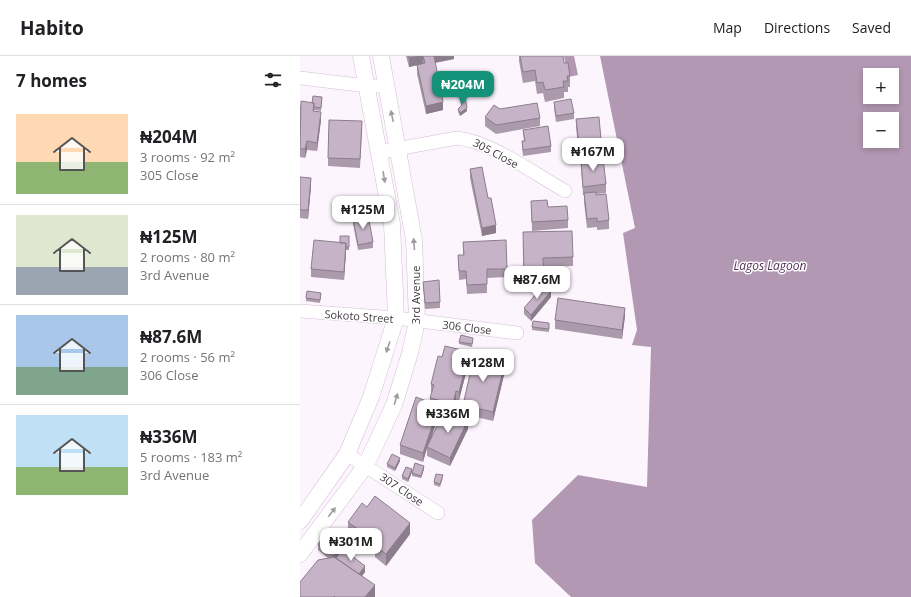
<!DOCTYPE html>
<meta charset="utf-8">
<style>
body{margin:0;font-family:"Open Sans",sans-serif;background:#f6f6f6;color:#202124;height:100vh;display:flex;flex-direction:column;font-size:15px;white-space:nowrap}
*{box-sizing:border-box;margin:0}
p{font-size:13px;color:#757577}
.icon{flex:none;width:22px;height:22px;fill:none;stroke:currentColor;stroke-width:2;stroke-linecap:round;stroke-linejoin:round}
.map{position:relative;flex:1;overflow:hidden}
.panel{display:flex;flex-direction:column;background:#fff;width:300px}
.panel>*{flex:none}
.controls{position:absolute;left:563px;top:12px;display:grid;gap:8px}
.controls a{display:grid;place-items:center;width:36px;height:36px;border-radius:0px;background:#fff;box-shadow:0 2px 6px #0003;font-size:20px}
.price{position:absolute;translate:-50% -34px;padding:0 9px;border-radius:8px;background:#fff;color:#222;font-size:13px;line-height:26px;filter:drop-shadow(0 1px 2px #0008)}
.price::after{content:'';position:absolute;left:50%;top:24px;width:12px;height:9px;margin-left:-6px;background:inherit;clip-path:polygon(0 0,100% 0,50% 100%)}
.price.current{background:#149279;color:#fff}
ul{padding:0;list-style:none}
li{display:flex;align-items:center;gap:12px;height:100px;padding:0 16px}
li+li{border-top:1px solid #e0e0e0}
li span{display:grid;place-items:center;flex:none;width:112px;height:80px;border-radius:0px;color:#555}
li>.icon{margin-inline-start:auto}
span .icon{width:48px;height:48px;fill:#fffc;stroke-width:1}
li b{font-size:17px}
h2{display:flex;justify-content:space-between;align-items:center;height:48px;padding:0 16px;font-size:17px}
header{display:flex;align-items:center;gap:24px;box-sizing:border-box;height:56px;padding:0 20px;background:#fff;border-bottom:1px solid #e0e0e0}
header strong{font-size:19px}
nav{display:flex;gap:22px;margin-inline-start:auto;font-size:14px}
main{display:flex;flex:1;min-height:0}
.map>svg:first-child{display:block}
.water{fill:#b298b3;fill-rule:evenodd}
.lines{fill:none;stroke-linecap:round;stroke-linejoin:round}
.minor-casing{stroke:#d1bed2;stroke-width:14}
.tertiary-casing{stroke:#d1bed2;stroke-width:17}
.minor{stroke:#fff;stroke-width:13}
.tertiary{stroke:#fff;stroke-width:16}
.wall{fill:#aa9aab;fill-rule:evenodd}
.shaded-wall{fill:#8b7d8b}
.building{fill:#c6b3c7;stroke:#8b7d8b}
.oneway{fill:#a09ca0}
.labels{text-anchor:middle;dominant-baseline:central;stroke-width:3;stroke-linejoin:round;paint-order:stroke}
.street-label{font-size:11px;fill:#403840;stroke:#fff}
.water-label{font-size:12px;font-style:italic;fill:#543057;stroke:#fff}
</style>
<header>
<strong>Habito</strong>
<nav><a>Map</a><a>Directions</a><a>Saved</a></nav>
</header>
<main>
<section class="panel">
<h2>7 homes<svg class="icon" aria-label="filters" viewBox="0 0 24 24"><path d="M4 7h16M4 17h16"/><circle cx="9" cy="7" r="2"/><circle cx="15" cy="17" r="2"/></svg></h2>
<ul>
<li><span style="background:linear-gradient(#ffd9b3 60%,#8fb573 0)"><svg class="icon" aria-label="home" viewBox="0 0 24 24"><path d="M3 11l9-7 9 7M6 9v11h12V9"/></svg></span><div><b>₦204M</b><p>3 rooms · 92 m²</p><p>305 Close</p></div></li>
<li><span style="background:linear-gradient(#dfe7d0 65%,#9aa5b1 0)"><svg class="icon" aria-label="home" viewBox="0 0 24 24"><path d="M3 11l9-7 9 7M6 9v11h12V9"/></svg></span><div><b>₦125M</b><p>2 rooms · 80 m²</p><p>3rd Avenue</p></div></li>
<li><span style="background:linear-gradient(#a9c7e8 65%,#7fa58c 0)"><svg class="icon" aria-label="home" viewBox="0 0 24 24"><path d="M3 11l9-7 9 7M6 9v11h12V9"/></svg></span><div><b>₦87.6M</b><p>2 rooms · 56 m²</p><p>306 Close</p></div></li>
<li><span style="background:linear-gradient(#bfe0f5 65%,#8fb573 0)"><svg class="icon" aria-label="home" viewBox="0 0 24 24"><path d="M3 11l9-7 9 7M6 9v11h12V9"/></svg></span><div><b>₦336M</b><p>5 rooms · 183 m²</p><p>3rd Avenue</p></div></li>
</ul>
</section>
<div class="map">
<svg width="611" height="541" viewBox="0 0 611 541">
<rect width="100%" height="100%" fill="#fdf5fe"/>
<path class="water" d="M264 0H274L278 19 268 21Z
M300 0H611V541H271L235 507 232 464 278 419 347 431 351 291 332 289 337 274 323 177 335 172ZM570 19H592V41H570ZM570 63H592V85H570Z"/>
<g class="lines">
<g class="minor-casing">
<path id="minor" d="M0 22 67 30H86
M80 96 157 82C190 85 235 118 265 135
M0 255 96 262 217 277
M47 398 138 457"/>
</g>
<g class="tertiary-casing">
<path id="tertiary" d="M0 465 47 398 71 341 96 262 92 168 61 0
M0 498 66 409 94 349 110 297 117 265 114 184 81 0"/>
</g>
<use href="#minor" class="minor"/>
<use href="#tertiary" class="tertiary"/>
</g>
<path class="wall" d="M106 0H154V3L135 7 143 54 126 58 117 18V9L109 11Z
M219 0H263L264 7 270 20V31H268V36H264V42L245 46 243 37 237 38 235 25 223 27 219 5Z
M22 41 21 55 14 54 21 64 17 95 7 94 5 102 0 101V50L12 47Z
M160 42 167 55 160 60 158 56V53L161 50Z
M254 46 274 57V63L256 66 254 52Z
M200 53 240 62V70L196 78 185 70V61Z
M276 63 302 95V102L306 128V137L296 138V139L309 164V173L297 174V171L287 172 284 146V139H283L281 112V106H280L276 72Z
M62 73 60 112 28 110V102Z
M223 74 251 90V96L223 100 222 91V85H224Z
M170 113 188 142 196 177 182 180 170 122Z
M0 121 11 130 8 163 0 162Z
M231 145 248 151 268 164V172L232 175Z
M53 162 73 186V192L58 194 53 168Z
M49 180V194H46L44 224 11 221V213L40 187Z
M223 185 273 201V210L244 211V229L251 241 231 265 224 258V252L243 230H224Z
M163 186 207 213V221L187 222V237L167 238 166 223 159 224 158 199H163Z
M123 226 140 246V252L125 253Z
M21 240 20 247 6 245V242Z
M325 260 322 283 255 273V264Z
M233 265 249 270V276L232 274Z
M173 285 172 291 159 288V286Z
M142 301 166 304 165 308 166 317 159 344H156L153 357 168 373 150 410 127 400V393L123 406 100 398V389L130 346V342L132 337H131V328ZM139 353 144 355 130 386 139 358Z
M204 319 193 365 163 358V349Z
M100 405 95 415 87 411V408Z
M124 413 121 422 112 420V416L108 426 102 423V420L112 416Z
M143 422 140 431 134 429V426Z
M48 466 110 478 86 510 75 501V497L48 477Z
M18 488 39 499 65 516 62 520 75 540V541H0L28 502 18 494Z"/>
<path class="shaded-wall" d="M120 0H123V8L109 11V2Z
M133 0H154V3L133 7Z
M143 46V54L126 58V50Z
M167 52V55L160 60V57Z
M21 56V64L17 95V87Z
M7 85V94L5 102V93Z
M11 122V130L8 163V154Z
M196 169V177L182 180V172Z
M46 187V196L44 224V216Z
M251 235V241L231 265V259Z
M325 252V260L322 283V274Z
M166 295V304L163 316V308Z
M166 309V317L159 344V336Z
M204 310V319L193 365V356Z
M156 335V344L153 357V348Z
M139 350V358L128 391H127L123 406V397Z
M168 364V373L150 410V402Z
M100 402V405L95 415V412Z
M124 410V413L121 422V420Z
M112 413V416L108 426V423Z
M110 467V478L86 510V498Z
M39 494V499L33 506V500Z
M65 510V516L59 524V518Z
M75 529V541H65Z"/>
<path class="building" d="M108 0H120L109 2Z
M123 0H134L143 46 126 50 117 9 125 7Z
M220 0H263L264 7H268L270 20H267L268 25H263L264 31 245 34 243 26 237 27 235 14 223 16Z
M13 40 22 41 21 52 14 51V47H12Z
M165 41 167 52 160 57 158 53 162 49 160 42Z
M271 43 274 57 256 60 254 46Z
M1 45 14 47 13 55 21 56 17 87 7 85 5 93H0Z
M237 47 240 62 196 69 185 61 194 49 200 53Z
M299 61 302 95 280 97 276 63Z
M29 64 62 65 60 103 28 102Z
M248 70 251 90 223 94 222 85H225L223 74Z
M303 102 306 128 283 131 281 104Z
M182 111 188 142H191L196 169 182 172 170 113Z
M0 121 11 122 8 154H0Z
M296 136V139L306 138 309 164 297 166V162L287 163 284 137Z
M247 144 248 151 267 150 268 164 232 166 231 145Z
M68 159 73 186 58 189 53 162Z
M272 175 273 201 243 202 244 221 224 222 223 176Z
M40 180H49V191H46V187H40Z
M14 184 46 187 44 216 11 213Z
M206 184 207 213H187V228L167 229 166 215H159L158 199H164L163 186Z
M139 224 140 246 125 247 123 226Z
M244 229 251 235 231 259 224 252Z
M7 235 21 237 20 244 6 242Z
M258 242 325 252 322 274 255 264Z
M233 265 249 267V273L232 271Z
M161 279 173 282 172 288 159 286Z
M145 290 166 295 163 308 166 309 159 336 156 335 153 348 130 342 134 329 131 328 138 300 142 301Z
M175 296 195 301 194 308 204 310 193 356 163 349Z
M116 341 139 350 123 397 100 389Z
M145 353 168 364 150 402 127 391Z
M92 398 100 402 95 412 87 408Z
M115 407 124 410 121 420 112 417Z
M106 411 112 413 108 423 102 420Z
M136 418 143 419 140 428 134 426Z
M75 440 110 467 86 498 75 490 77 487 48 466 62 447 67 451Z
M24 481 39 494 33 500 18 488Z
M43 493 65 510 59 518 36 502Z
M34 501 75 529 65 541H35L34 540V541H0V526L18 504Z"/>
<defs><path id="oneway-solid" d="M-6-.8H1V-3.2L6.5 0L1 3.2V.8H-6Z"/></defs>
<g class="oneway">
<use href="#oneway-solid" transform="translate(92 60) rotate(-102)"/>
<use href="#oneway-solid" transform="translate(84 121) rotate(80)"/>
<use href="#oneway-solid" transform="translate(114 188) rotate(-95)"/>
<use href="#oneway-solid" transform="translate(88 291) rotate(109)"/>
<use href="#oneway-solid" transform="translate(96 343) rotate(-73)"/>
<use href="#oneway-solid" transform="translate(32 456) rotate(-52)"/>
</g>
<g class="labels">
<g class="street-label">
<text transform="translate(196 97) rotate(28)">305 Close</text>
<text transform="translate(115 239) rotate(-90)">3rd Avenue</text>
<text transform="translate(59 260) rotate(4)">Sokoto Street</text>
<text transform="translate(167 271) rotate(7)">306 Close</text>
<text transform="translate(102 433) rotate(34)">307 Close</text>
</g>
<g class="water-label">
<text x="470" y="209">Lagos Lagoon</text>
</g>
</g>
</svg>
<div class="controls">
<a>+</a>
<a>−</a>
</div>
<b class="price current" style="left:163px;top:49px">₦204M</b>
<b class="price" style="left:293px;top:116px">₦167M</b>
<b class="price" style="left:63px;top:174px">₦125M</b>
<b class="price" style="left:237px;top:244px">₦87.6M</b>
<b class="price" style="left:183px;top:327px">₦128M</b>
<b class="price" style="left:148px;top:378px">₦336M</b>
<b class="price" style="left:51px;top:506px">₦301M</b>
</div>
</main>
